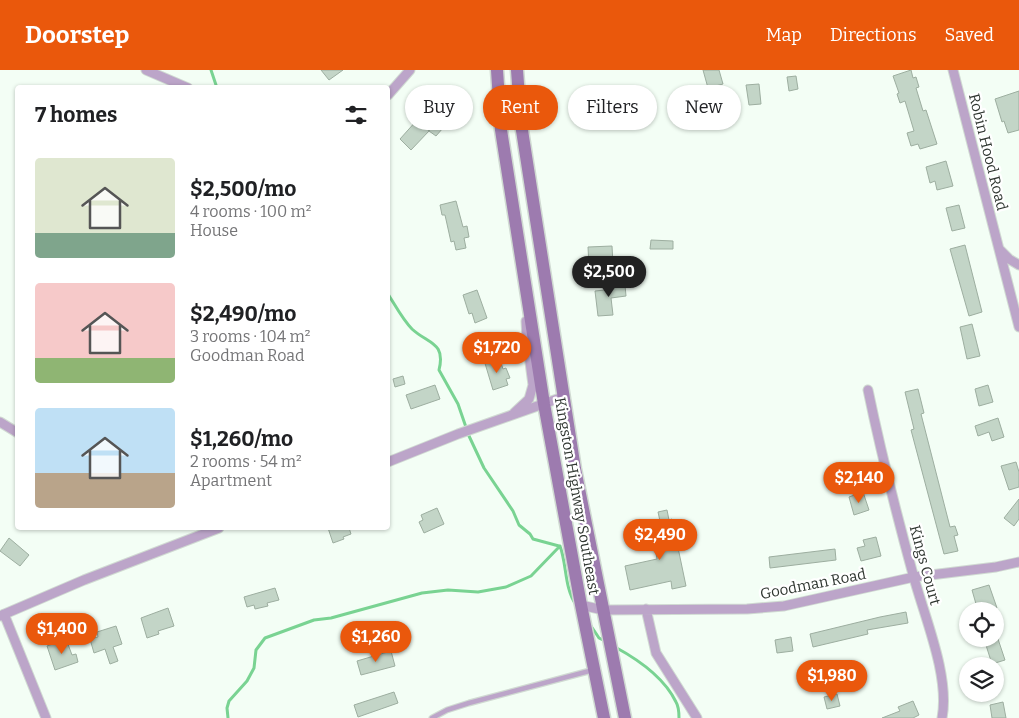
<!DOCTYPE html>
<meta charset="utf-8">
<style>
body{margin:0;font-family:Bitter,serif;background:#f6f6f6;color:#202124;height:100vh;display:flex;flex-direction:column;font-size:19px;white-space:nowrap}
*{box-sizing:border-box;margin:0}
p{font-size:16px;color:#757577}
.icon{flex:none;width:28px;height:28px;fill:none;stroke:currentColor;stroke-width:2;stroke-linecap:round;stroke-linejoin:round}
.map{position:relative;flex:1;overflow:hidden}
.side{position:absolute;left:15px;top:15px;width:375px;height:445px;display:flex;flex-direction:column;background:#fff;border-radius:5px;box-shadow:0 1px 4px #0004}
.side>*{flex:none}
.hud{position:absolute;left:405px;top:15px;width:475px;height:45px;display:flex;gap:10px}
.buttons{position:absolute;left:959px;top:532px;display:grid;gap:10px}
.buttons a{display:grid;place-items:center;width:45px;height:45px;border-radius:50%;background:#fff;box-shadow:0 1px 4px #0004;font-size:25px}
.price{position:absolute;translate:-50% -42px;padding:0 11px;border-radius:18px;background:#ea580c;color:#fff;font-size:16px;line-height:32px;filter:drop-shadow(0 1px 2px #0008)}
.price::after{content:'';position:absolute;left:50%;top:30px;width:15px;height:11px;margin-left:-8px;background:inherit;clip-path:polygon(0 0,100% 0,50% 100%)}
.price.selected{background:#222;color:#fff}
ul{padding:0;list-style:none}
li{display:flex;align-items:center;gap:15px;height:125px;padding:0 20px}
li span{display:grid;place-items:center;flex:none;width:140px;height:100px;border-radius:5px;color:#555}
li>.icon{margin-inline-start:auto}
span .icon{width:60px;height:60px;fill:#fffc;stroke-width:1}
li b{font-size:21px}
h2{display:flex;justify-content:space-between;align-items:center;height:60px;padding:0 20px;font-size:21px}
.tag{padding:0 18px;border-radius:22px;background:#fff;box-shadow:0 1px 4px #0004;font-size:18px;line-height:45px}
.tag.selected{background:#ea580c;color:#fff}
header{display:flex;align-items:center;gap:30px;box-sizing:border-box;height:70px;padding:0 25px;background:#ea580c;color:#fff}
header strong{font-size:24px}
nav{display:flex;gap:28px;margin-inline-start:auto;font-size:18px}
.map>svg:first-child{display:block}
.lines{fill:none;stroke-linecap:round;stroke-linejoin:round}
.stream{stroke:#79d392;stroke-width:3}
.building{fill:#c3d5c7;stroke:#9daea0}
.lane-casing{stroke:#d0dad2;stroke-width:7}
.street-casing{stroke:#d0dad2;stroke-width:11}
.secondary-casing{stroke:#d0dad2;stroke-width:15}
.lane{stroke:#bca5c9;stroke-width:4.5}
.street{stroke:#bca5c9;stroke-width:9}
.secondary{stroke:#9d7baf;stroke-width:12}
.labels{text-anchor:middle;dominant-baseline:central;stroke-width:4.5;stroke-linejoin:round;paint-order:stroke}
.street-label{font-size:15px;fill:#2f3630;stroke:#fff}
</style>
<header>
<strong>Doorstep</strong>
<nav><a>Map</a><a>Directions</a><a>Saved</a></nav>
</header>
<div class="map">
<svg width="1019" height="648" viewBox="0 0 1019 648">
<rect width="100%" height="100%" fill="#f3fef5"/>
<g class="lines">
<path class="stream" d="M211 0 217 18
M388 224C395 235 403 250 412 259 428 274 446 272 439 300L458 334 469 366 484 398 513 441 519 455 530 464 533 469 559 476
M560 476C567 495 564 517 576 535
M591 556 599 568 605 571
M615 577C639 590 664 607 676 632 679 637 679 643 679 648
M228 648 227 638 229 631 247 611 254 598 256 580 265 568 314 550 331 548 422 523 448 520 478 522 506 517 531 506 560 476"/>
</g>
<path class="building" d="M321 0H343L329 10Z
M703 0H719L723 14 708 18Z
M911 0 913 8 916 7 919 17 916 18 923 41 926 40 937 74 920 79 918 74 911 76 907 63 914 61 905 31 900 33 897 24 899 23 893 6Z
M796 6 798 19 789 21 787 7Z
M759 14 761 34 749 35 746 15Z
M1019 21V60L1008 63 1004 51 1002 52 995 29Z
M417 50 429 61 411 80 400 69Z
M437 52 443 58 436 66 429 61Z
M946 91 953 116 937 120 935 111 930 113 926 97Z
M456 131 463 157 467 156 469 167 464 168 466 178 456 180 454 171 451 172 445 145H442L440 135Z
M959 135 965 158 952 161 946 138Z
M651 170 673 171V179H650Z
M965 175 982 242 969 246 950 179Z
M612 176 613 194 589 196 588 177Z
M618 213V215H625L626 226 611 228 613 245 598 246 595 221 605 220 604 214Z
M477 220 487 248 475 253 472 243 469 244 463 225Z
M972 254 980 286 967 289 960 257Z
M493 287 496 295 501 293 503 299 506 298 510 308 506 309 508 315 493 320 484 290Z
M403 306 405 314 395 317 393 309Z
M435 315 440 329 411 339 406 325Z
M988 315 993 332 979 336 975 319Z
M918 319 924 343 921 344 950 457 955 456 958 465 954 466 958 481 944 484 911 360 914 359 905 322Z
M998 348 1004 367 992 371 989 362 978 366 975 356Z
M1016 392 1019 402V417L1009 420 1001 396Z
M863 422 869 440 854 445 849 427Z
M1019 429V449L1014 456 1004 448Z
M437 438 444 454 424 463 419 452 423 450 421 445Z
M667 440 669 450 672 449 686 516 672 519 671 511 630 520 625 496 657 489 655 478 661 477 655 452 660 451 658 442Z
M328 458H349L351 464 343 467 344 469 333 473Z
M876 467 881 486 861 491 857 478 865 476 863 470Z
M9 468 29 485 20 496 0 481Z
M835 479 836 490 770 498 769 487Z
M989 515 997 538 988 541H978L972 520Z
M275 518 279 530 267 533 268 536 255 539 254 535 247 537 244 527Z
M168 538 174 556 158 561 159 564 147 568 141 548Z
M906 542 908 553 867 560 868 564 813 577 810 564 880 547Z
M116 556 122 574 113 577 118 591 110 594 105 579 94 583 90 569 98 567 97 562Z
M791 567 793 581 777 583 775 570Z
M66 569 72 585 76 584 78 592 55 600 47 576Z
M984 569H998L1005 590 992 594Z
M391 581 395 596 361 605 357 591Z
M394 622 398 633 358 647 354 635Z
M837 624 840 636 827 639 824 627Z
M913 631 919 645 913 648H882L900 641 898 637Z
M1003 632 1006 648H992L990 635Z"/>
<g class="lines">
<g class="lane-casing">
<path id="lane" d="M432 648 447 640 469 633 593 600"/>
</g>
<g class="street-casing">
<path id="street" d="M146 0 188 18
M953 0 1019 257
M388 25 410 0
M999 179 1009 189 1019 195
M868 320C881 383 897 446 914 508 925 548 950 607 942 648
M514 343 529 329 533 315 527 270 526 251
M0 352 18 363
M388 392 458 364 563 327
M581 535 603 540 747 539 784 536 914 507 996 497 1019 492
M646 539 656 583 697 648
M4 544 46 648
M0 546 84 510 219 458"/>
</g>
<g class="secondary-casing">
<path id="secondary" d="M497 0 501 60 544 334 581 535 604 648
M517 0 521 54 575 399 625 648"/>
</g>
<use href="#lane" class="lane"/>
<use href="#street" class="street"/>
<use href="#secondary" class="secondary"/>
</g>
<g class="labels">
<g class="street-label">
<text transform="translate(988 82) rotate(76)">Robin Hood Road</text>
<text transform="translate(577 426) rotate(80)">Kingston Highway Southeast</text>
<text transform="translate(925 495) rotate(75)">Kings Court</text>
<text transform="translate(813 514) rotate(-11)">Goodman Road</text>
</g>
</g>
</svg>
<div class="buttons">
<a><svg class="icon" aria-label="locate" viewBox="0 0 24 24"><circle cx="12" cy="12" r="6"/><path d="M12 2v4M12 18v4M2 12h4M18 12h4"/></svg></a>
<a><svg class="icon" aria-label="layers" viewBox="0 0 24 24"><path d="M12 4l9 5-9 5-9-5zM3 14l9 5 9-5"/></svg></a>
</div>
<b class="price selected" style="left:609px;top:228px">$2,500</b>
<b class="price" style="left:497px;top:304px">$1,720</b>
<b class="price" style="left:859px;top:434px">$2,140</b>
<b class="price" style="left:660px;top:491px">$2,490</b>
<b class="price" style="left:62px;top:585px">$1,400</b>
<b class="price" style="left:376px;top:593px">$1,260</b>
<b class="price" style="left:832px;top:632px">$1,980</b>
<div class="hud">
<a class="tag">Buy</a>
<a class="tag selected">Rent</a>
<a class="tag">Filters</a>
<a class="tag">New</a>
</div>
<section class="side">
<h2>7 homes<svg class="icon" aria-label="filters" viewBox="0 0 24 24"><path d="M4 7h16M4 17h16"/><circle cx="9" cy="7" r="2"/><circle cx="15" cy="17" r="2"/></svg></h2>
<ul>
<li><span style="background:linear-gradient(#dfe7d0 75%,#7fa58c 0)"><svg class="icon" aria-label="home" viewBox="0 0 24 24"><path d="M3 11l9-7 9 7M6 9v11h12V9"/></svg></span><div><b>$2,500/mo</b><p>4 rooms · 100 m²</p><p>House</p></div></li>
<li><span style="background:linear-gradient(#f6c9c9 75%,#8fb573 0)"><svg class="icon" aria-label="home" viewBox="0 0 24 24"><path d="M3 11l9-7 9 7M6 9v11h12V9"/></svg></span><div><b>$2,490/mo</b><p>3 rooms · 104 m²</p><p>Goodman Road</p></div></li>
<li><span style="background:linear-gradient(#bfe0f5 65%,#b9a48a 0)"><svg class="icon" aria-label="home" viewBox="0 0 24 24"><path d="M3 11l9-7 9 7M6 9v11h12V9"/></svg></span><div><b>$1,260/mo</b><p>2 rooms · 54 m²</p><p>Apartment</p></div></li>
</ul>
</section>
</div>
